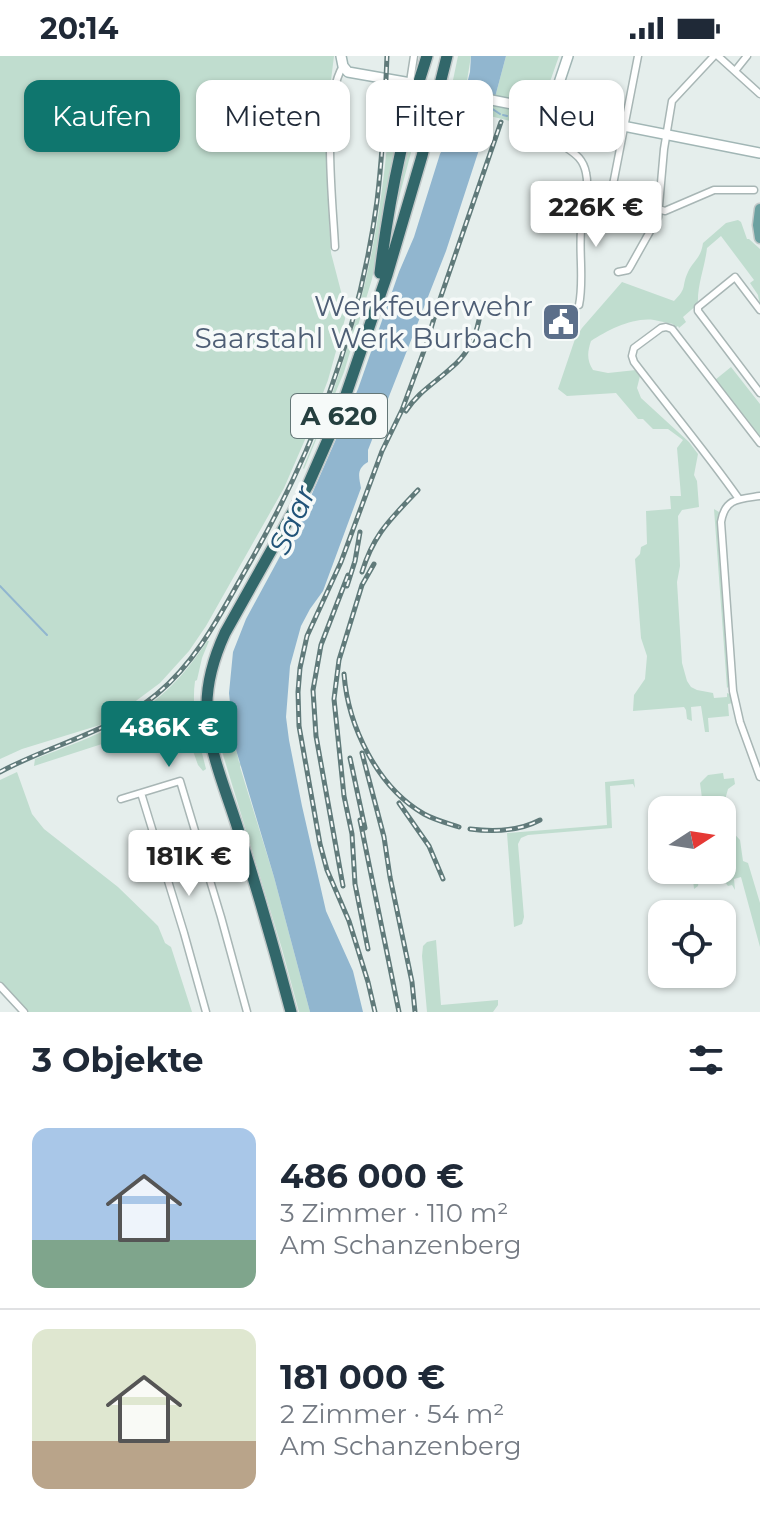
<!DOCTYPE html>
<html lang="de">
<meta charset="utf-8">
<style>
body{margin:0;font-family:Montserrat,sans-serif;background:#f6f6f7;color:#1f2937;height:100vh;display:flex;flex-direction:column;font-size:30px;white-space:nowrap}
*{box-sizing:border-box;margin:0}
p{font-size:26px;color:#747a83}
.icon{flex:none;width:44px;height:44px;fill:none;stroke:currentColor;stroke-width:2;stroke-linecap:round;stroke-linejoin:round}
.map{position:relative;height:956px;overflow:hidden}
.drawer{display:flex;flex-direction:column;background:#fff;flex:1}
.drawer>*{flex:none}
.top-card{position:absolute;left:24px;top:24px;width:712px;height:72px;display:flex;gap:16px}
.needle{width:52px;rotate:78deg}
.buttons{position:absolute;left:648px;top:740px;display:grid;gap:16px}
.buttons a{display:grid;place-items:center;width:88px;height:88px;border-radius:16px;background:#fff;box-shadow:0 2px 6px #0004;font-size:40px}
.price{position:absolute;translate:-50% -68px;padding:0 18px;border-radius:8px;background:#fff;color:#222;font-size:26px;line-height:52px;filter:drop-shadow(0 2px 4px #0008)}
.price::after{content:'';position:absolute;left:50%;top:48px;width:24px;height:18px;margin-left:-12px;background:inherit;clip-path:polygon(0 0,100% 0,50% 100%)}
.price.current{background:#0f766e;color:#fff}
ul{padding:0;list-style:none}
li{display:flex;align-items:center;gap:24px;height:200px;padding:0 32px}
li+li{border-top:2px solid #e0e1e3}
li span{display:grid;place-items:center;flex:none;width:224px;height:160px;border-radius:16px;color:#555}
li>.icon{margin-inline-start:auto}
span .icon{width:96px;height:96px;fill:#fffc;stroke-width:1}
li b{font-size:34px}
h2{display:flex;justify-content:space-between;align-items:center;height:96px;padding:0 32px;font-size:34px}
.chip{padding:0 28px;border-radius:16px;background:#fff;box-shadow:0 2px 6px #0004;font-size:28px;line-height:72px}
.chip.current{background:#0f766e;color:#fff}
.status{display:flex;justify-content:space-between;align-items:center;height:56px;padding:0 40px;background:#fff;direction:ltr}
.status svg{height:22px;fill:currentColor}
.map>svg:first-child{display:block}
.green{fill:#c0ddcf}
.water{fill:#91b6cf}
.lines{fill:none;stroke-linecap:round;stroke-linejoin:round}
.stream{stroke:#91b6cf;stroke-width:2}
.street-casing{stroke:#a8b6b5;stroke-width:9}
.secondary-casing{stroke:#a1b6b5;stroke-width:12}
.primary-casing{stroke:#c2c9c9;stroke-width:13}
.highway-casing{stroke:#c2c9c9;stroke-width:14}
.street{stroke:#fff;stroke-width:6}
.secondary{stroke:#fff;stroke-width:9}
.primary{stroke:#6ca1a1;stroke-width:10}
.highway{stroke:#32676a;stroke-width:11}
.rail-casing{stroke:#607a7a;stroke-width:5}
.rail{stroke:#f6faf9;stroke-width:2;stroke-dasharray:6;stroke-linecap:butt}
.secondary-bridge-casing{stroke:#a1b6b5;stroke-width:12;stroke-linecap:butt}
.secondary-bridge{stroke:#fff;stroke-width:9}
.labels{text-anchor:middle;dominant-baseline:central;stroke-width:7;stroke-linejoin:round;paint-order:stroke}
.shield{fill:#f6faf9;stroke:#647777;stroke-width:2}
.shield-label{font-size:26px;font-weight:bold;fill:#253f3f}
.service-label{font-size:28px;fill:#4e5e75;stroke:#f6faf9;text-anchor:end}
.water-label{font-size:30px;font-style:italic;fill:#215479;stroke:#f6faf9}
</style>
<div class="status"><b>20:14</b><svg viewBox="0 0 49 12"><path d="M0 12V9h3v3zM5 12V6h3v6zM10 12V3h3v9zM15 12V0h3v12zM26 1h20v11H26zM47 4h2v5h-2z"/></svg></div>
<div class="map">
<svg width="760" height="956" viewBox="0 0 760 956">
<rect width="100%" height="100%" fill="#e5eeec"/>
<path class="green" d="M0 0H334L326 65 328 144 331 197 344 247 345 263 328 324 307 379 284 432 206 570 189 595 160 627 117 659 100 669 22 693 0 703Z
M458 0H471L466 31 456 29 453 24Z
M506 0H559L545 40 541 39 538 44 529 42 526 60 540 62 542 73 490 60Z
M392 29 405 34 409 43 372 223 344 316 304 413 303 412C333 342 357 270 372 195 383 140 388 85 392 29Z
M425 40V44L396 153 394 152 399 122 418 41Z
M738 164 741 166 747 183H749L760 193V250L758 239 750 227 754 224 721 180 707 192C705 211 697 229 698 248L683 261 686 266 679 272 678 270 675 272 673 268C667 267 660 265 654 264 633 261 608 274 591 285 587 297 587 304 593 314L608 317 636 314 640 320 637 332 641 342 689 386 698 398 694 419 697 425 699 451 682 454 678 460 680 510 677 526 682 607 687 625 691 631 697 634 713 637 714 642 727 641V637L730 638 733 647 728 648 729 660 708 662 709 676H705L701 650 691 651 692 665 687 663 686 654 684 651 633 655 634 639 645 623 647 600 641 582 635 503 640 498 641 491 647 488 646 455 671 453 670 440H681L677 392 683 384 668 373H653L643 363H638L616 337 567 340 558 333 575 283 582 272 622 226 674 245C688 231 681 231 688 216 694 204 701 202 703 187L726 167Z
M731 311 760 348V382L715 324Z
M714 453 719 456 718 467 730 629 727 632Z
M207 585H209L202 602 197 624 195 625C191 654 199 685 206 713L203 715 198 709 183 667 179 663 34 710 35 703C112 673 160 658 207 585Z
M215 653H230L232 676 239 706 241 708 240 711 274 821 310 956H299L282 893 214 669 213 655Z
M17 716 32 758 44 773 118 831 153 865 158 870 165 887 171 891 192 956H23L0 930V724Z
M723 717 724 723 734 722 735 728 728 733 723 751 726 769 740 784 743 805 748 807 760 847V891L741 821 734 823 735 834 732 829 728 830 725 826H722V821L699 823 698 830 694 833 692 814H722V754H700L699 743 702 742 700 727 708 719Z
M634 723 635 732 633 728 610 730 612 772 528 779 521 782 518 788 524 861 522 868 514 871 507 777 607 769 605 726Z
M436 884 441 949 498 944V949L493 956H427L422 900 423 890 427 886Z"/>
<path class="water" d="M471 0H506L490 60 446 195 368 394V406C356 413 359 421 361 432L323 535 310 553 301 570 290 610 286 661 289 684 302 750 326 855 353 915 363 956H310L274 821 234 687 229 637 233 596 246 563 304 456 358 333 399 216 414 181 440 98 458 63 470 16Z"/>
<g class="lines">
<path class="stream" d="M491 52 500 58
M503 59 507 60
M0 530 47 579"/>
<g class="street-casing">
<path id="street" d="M638 0 611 139 665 155 714 134H754
M718 0 760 38
M735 15 747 0
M410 26 414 0
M551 56C547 98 580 86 586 117 590 135 582 156 581 174 579 199 584 225 579 249
M335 191C333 148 321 45 343 10
M618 216 628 214 630 211 658 161 664 93 672 45 714 0
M760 254 735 221 703 247 698 251V255L760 337
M760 440C739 443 725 442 721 466L733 635 740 666 760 721
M739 443C706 396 669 352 634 306L632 300 634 292 661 272 666 271 672 273 760 387
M141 737 184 877 206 956
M121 743 180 725 221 861 247 956
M158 790 196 778
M0 930 24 956"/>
</g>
<g class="secondary-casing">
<path id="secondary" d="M341 0 343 10 348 16 422 29
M446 35 760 97
M551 56 554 42 568 0"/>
</g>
<g class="primary-casing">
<path id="primary" d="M760 153 758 169 760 182"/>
</g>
<g class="highway-casing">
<path id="highway" d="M380 217C389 143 404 70 427 0
M291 956C275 895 257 833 238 773 226 734 208 695 207 654 206 626 214 601 225 577L308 429 340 356 387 219 422 100 447 0"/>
</g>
<use href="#street" class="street"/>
<use href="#secondary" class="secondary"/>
<use href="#primary" class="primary"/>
<use href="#highway" class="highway"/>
<g class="rail-casing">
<path id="rail" d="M406 355C418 336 435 327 451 312 466 300 475 283 479 264
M362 516C374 477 391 463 418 434
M347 530 355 505 360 476
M344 618C348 670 377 731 424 758 435 764 447 767 459 771
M362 697 384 781 390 821 412 926 415 956
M350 702 365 772
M0 716C52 688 111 676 157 638 197 605 220 559 245 515 312 399 359 279 377 145 383 97 385 49 387 0
M399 747 429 790 443 823
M360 764 399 956
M470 773C493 776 519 775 540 764
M343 830 316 680 313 634 321 589 348 519
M368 893 355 828 352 778 344 740 334 643 339 604 362 529 374 508
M375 956 368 926 349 865 327 814 320 788 299 670 298 636 300 612 307 580 341 506 382 395 402 354 425 292 439 246 501 66"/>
</g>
<use href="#rail" class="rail"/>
<g class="secondary-bridge-casing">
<path id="secondary-bridge" d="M426 30 446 35"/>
</g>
<use href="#secondary-bridge" class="secondary-bridge"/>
</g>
<defs>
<g id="civic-square" transform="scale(2)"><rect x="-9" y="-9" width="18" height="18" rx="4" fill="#5c6f8a" stroke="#f6faf9"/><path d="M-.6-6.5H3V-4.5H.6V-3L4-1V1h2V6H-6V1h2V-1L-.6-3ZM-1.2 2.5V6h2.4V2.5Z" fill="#fff"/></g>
</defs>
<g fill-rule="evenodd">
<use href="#civic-square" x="561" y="266"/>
</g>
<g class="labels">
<rect class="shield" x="291" y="338" width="96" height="44" rx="6"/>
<g class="shield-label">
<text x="339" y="360">A 620</text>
</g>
<g class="service-label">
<text x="533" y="250">Werkfeuerwehr<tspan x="533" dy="32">Saarstahl Werk Burbach</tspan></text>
</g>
<g class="water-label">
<text transform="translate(292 464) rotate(-66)">Saar</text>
</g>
</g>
</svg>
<div class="buttons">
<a><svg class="needle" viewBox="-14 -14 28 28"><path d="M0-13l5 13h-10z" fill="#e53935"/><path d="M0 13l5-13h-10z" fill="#747a83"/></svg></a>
<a><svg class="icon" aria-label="locate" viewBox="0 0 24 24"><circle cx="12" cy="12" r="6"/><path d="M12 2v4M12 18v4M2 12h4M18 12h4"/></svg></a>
</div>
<b class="price" style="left:596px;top:193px">226K €</b>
<b class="price current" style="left:169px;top:713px">486K €</b>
<b class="price" style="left:189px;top:842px">181K €</b>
<div class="top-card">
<a class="chip current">Kaufen</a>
<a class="chip">Mieten</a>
<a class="chip">Filter</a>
<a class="chip">Neu</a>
</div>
</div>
<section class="drawer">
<h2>3 Objekte<svg class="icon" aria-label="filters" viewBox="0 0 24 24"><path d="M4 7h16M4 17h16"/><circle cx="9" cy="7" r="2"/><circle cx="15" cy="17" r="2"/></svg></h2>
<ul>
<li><span style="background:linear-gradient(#a9c7e8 70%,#7fa58c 0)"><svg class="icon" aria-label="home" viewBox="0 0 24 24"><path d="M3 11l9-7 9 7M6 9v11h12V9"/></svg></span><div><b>486 000 €</b><p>3 Zimmer · 110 m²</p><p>Am Schanzenberg</p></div></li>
<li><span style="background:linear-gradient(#dfe7d0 70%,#b9a48a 0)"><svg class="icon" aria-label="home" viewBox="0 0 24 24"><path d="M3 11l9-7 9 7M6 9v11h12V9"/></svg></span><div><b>181 000 €</b><p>2 Zimmer · 54 m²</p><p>Am Schanzenberg</p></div></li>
</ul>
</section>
